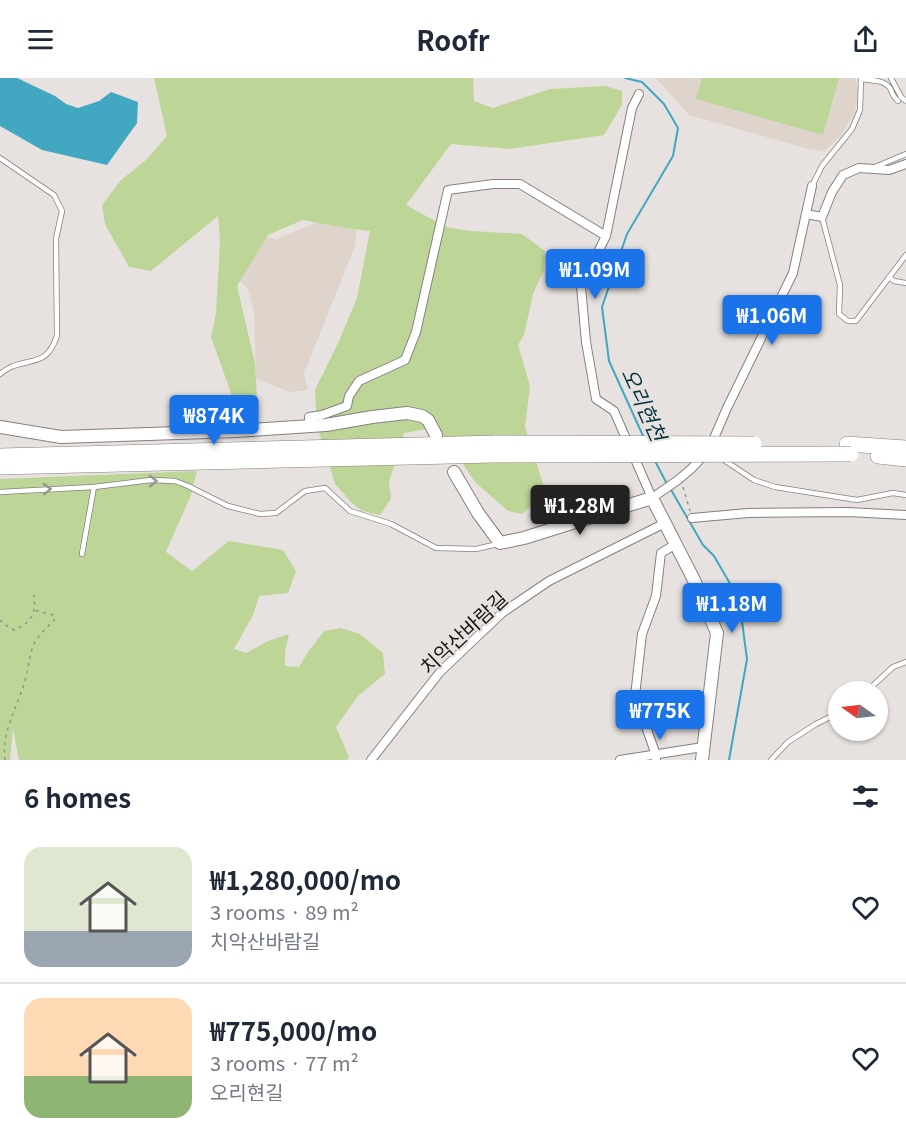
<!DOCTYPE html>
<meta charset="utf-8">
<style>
body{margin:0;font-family:Georgia,"Noto Sans KR",serif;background:#f2f2f3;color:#1f2937;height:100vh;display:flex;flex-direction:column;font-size:22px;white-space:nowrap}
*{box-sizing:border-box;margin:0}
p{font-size:20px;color:#747a83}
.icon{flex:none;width:33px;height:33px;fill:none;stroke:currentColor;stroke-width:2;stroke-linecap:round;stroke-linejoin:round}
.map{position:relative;height:682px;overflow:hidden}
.panel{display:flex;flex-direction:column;background:#fff;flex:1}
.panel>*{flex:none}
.needle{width:39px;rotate:284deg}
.buttons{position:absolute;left:828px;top:603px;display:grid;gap:12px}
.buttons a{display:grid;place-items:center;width:60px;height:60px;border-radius:50%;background:#fff;box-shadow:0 2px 4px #0004;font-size:30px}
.price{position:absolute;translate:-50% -51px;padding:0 14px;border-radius:6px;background:#1a73e8;color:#fff;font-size:20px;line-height:39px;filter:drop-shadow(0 2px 3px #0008)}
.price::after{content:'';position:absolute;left:50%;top:36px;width:18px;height:14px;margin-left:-9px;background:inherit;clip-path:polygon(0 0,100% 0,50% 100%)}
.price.active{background:#222;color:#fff}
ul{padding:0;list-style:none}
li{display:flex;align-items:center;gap:18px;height:150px;padding:0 24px}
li+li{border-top:2px solid #e0e1e3}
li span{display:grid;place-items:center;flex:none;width:168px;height:120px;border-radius:18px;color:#555}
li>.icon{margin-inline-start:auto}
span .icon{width:72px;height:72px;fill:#fffc;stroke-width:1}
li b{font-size:26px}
h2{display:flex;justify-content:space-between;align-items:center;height:72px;padding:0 24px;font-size:26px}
header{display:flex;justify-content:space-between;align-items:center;height:78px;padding:0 24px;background:#fff;font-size:27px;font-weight:700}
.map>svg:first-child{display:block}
.built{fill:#dfd4cc}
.green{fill:#bdd698}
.water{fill:#42a7c1}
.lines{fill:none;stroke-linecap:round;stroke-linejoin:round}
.stream{stroke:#42a7c1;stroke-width:2}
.lane-casing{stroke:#84807d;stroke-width:6}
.street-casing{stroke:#84807d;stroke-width:10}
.secondary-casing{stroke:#84807d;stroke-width:14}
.highway-casing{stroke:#84807d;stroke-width:16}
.path{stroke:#93908e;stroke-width:1.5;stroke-dasharray:3 4.5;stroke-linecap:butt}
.lane{stroke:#fff;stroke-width:4.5}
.street{stroke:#fff;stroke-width:8}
.secondary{stroke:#fff;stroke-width:12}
.highway{stroke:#fff;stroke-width:15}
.highway-bridge-casing{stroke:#84807d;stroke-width:16;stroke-linecap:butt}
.highway-bridge{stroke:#fff;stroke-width:15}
.oneway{stroke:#979696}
.labels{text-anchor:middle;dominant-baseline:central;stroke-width:4.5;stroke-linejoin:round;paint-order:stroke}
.street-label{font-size:20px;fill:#171615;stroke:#e7e2df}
.water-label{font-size:21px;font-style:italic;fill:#063641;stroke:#e7e2df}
</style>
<header><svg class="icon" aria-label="menu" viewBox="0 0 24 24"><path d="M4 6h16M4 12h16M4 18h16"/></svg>Roofr<svg class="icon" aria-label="share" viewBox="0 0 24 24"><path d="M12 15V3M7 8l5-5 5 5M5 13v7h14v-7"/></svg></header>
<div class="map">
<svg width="906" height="682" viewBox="0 0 906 682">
<rect width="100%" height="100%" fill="#e7e2df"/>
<path class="built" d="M656 0H855L858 14 855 35 840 59 824 73 809 71 689 37Z
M334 137 358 145 355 168 304 295 308 312 290 314 256 301 254 234 248 211 232 195 260 157 276 161Z"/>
<path class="green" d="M154 0H473L474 23 493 30 550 11 605 8 622 13V27L604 57 510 71 451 66 406 127 446 149 470 153 522 156 545 173 544 192 533 216 524 257 518 267 530 308 525 349 544 409 539 421 522 436 508 433 475 404 438 349 404 355 389 404 391 421 380 437 362 433 350 423 335 406 317 348 315 312 339 263 357 220 370 153 345 150 303 142 268 157 237 208 255 285 258 341 241 343 211 259 216 235 220 163 218 138 151 193 129 189 105 146 102 127 121 102 146 82 167 58Z
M702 0H839L823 57 696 21Z
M197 393 191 417 166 474 192 493 229 463 283 472 296 493 288 515 259 518 253 537 234 571 246 575 268 563 289 556 285 574V588L299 589 306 577 324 553 341 550 360 556 383 575 385 596 358 618 336 649 349 679 347 682H19L13 651 10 682H0V401Z"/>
<path class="water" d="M0 0H17L55 18 66 26 78 30 99 23 111 14 138 24 137 45 107 87 42 72 0 48Z"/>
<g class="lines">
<path class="stream" d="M625 0 642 4 664 26 678 50 673 78 627 156 602 229 609 283 644 360
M654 381 667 406
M670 410 703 467 714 478 739 521 747 581 729 682"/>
<g class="lane-casing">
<path id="lane" d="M891 0 901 19 906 23
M861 1C870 2 884 2 890 10 893 16 892 18 898 23
M0 80 54 117 62 133 56 161 57 258C47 286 37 280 13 288 8 290 4 293 0 296
M875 89 906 76
M812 108 822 88 852 51 860 32 861 0
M822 139 840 207 839 236 848 243H856L906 177
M889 199 894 203 906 205
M724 382 754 402 775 409 857 422 893 415 906 417
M0 414 94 409 151 402 175 403 188 408 228 428 260 436 276 435 305 413 325 410 350 433 391 446 436 470 476 471 498 466
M82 476 94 409
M866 614 893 589 906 584
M771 682 788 664 816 646 838 635"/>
</g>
<g class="street-casing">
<path id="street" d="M639 16 632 30 606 158 581 208 586 264 596 321 614 333 652 420 678 402 691 391 704 377
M806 136 822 139 832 114 843 97 859 90 889 92 906 86
M310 348 309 339 322 337 347 328 349 318 359 303 405 282 416 254 448 112 493 106H520L606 158
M711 367 727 330 793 195 812 108
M692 440 748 435 848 434 906 437
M371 682 440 594 502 535 549 503 665 445
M620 682 703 669
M656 682V677L635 618 642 556 656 518 661 475 676 466"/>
</g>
<g class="secondary-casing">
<path id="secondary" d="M0 349 61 359 236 353 326 347 372 339 407 335 422 338 428 342 436 357
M454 394 478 435 500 465 524 460 652 420 694 502 717 555 702 682"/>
</g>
<g class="highway-casing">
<path id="highway" d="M847 366 906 370
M0 378 496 365
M878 378 906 381
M0 389 492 377"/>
</g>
<path class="path" d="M683 409 690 433
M0 542 4 546 14 552C32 545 36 535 34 517
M5 682C1 653 18 629 25 602 29 590 29 577 34 566 38 557 48 549 55 541L53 537 34 532"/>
<use href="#lane" class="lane"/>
<use href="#street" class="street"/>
<use href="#secondary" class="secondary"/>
<use href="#highway" class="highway"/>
<g class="highway-bridge-casing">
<path id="highway-bridge" d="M496 365 754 366
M492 377 851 376"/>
</g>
<use href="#highway-bridge" class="highway-bridge"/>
</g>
<defs><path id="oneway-chevron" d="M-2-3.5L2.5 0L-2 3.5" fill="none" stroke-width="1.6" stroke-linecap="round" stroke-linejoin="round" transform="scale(1.5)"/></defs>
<g class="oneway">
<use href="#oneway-chevron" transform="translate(153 403) rotate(-1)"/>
<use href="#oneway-chevron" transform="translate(47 411) rotate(-3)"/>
</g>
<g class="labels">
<g class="street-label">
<text transform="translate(463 554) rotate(-43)">치악산바람길</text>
</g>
<g class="water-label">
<text transform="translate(645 326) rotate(66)">오리현천</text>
</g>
</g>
</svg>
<div class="buttons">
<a><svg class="needle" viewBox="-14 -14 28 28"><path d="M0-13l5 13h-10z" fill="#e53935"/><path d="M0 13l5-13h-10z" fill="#747a83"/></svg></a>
</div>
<b class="price" style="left:595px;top:222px">₩1.09M</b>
<b class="price" style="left:772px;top:268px">₩1.06M</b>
<b class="price" style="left:214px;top:368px">₩874K</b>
<b class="price active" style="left:580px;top:458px">₩1.28M</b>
<b class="price" style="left:732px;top:556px">₩1.18M</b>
<b class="price" style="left:660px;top:663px">₩775K</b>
</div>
<section class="panel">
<h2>6 homes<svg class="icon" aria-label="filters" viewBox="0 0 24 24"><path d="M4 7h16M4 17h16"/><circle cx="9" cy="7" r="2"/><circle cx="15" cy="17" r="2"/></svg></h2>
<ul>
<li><span style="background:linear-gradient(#dfe7d0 70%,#9aa5b1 0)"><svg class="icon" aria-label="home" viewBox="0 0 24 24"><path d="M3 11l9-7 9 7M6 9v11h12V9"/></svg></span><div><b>₩1,280,000/mo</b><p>3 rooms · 89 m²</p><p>치악산바람길</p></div><svg class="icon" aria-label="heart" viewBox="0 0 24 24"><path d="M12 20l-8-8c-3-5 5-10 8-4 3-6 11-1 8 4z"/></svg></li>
<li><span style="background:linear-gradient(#ffd9b3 65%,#8fb573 0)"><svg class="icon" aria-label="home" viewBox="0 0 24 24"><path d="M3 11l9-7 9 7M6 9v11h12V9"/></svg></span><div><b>₩775,000/mo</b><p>3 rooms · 77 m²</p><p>오리현길</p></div><svg class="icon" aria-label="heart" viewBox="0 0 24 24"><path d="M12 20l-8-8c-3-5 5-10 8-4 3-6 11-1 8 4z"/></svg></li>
</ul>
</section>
